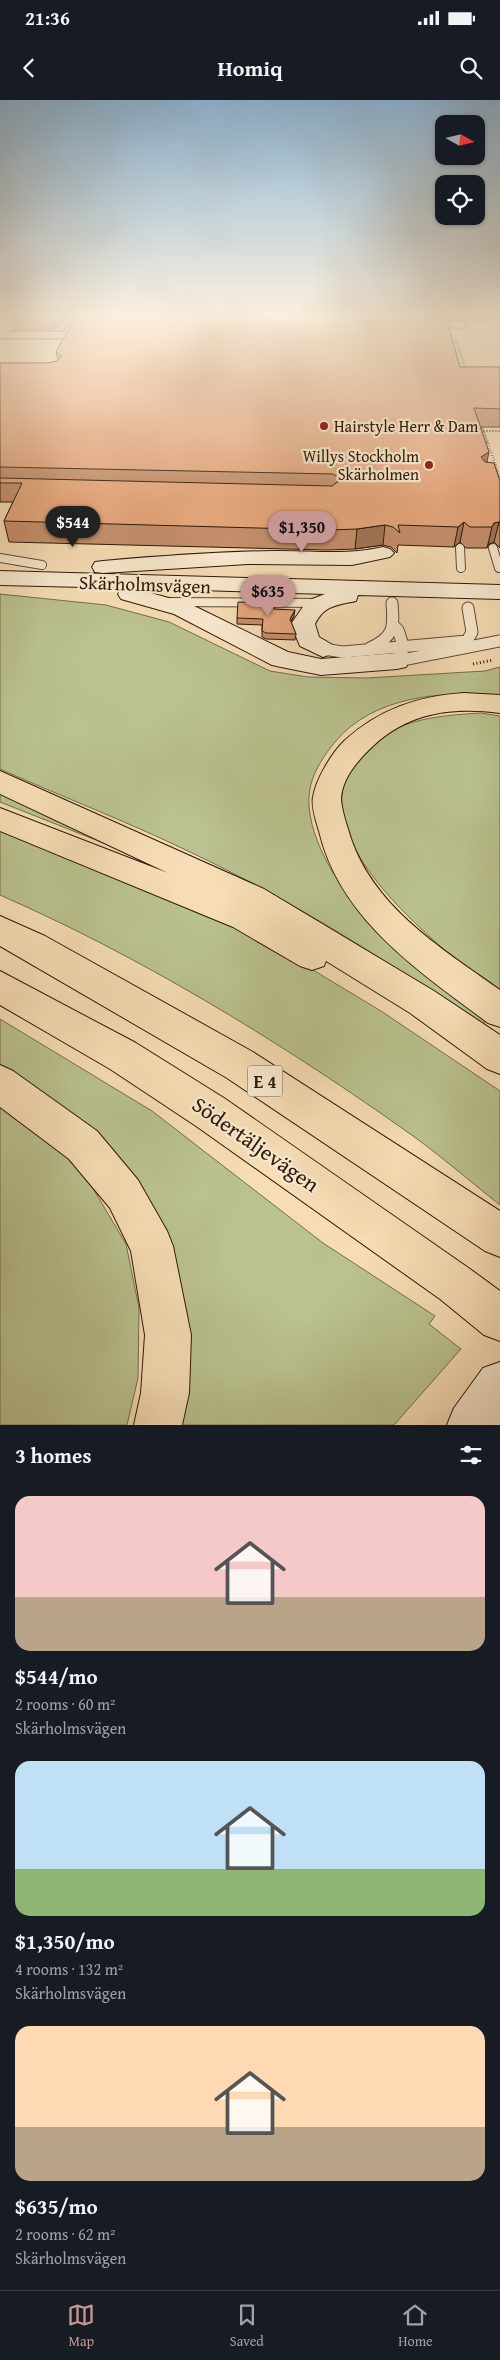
<!DOCTYPE html>
<meta charset="utf-8">
<style>
body{margin:0;font-family:"Gentium Book Plus",serif;background:#242831;color:#f1f3f6;height:100vh;display:flex;flex-direction:column;font-size:19px;white-space:nowrap}
*{box-sizing:border-box;margin:0}
p{font-size:16px;color:#9ea1a6}
.icon{flex:none;width:28px;height:28px;fill:none;stroke:currentColor;stroke-width:2;stroke-linecap:round;stroke-linejoin:round}
.map{position:relative;height:1325px;overflow:hidden}
.side{display:flex;flex-direction:column;background:#171b24;flex:1}
.side>*{flex:none}
.needle{width:32px;rotate:98deg}
.fabs{position:absolute;left:435px;top:15px;display:grid;gap:10px}
.fabs a{display:grid;place-items:center;width:50px;height:50px;border-radius:10px;background:#171b24;box-shadow:0 1px 4px #0004;font-size:25px}
.price{position:absolute;translate:-50% -42px;padding:0 11px;border-radius:18px;background:#c59692;color:#111;font-size:16px;line-height:32px;filter:drop-shadow(0 1px 2px #0008)}
.price::after{content:'';position:absolute;left:50%;top:30px;width:15px;height:11px;margin-left:-8px;background:inherit;clip-path:polygon(0 0,100% 0,50% 100%)}
.price.selected{background:#222;color:#fff}
ul{padding:0;list-style:none}
li{display:grid;align-content:center;gap:10px;height:265px;padding:0 15px}
li span{display:grid;place-items:center;height:155px;border-radius:15px;color:#555}
li>.icon{margin-inline-start:auto}
span .icon{width:90px;height:90px;fill:#fffc;stroke-width:1}
li b{font-size:21px}
h2{display:flex;justify-content:space-between;align-items:center;height:60px;padding:0 15px;font-size:21px}
.status{display:flex;justify-content:space-between;align-items:center;height:35px;padding:0 25px;background:#171b24;direction:ltr}
.status svg{height:14px;fill:currentColor}
header{display:flex;justify-content:space-between;align-items:center;height:65px;padding:0 15px;background:#171b24;font-size:22px;font-weight:700}
.menu{display:flex;justify-content:space-around;align-items:center;height:70px;border-top:1px solid #363941;background:#171b24;font-size:14px;color:#9ea1a6}
.menu a{display:grid;justify-items:center;gap:2px}
.menu .selected{color:#c59692}
.map>svg:first-child{display:block}
.green{fill:#bac290;stroke:#746d4c}
.lines{fill:none;stroke-linecap:round;stroke-linejoin:round}
.lane-far1-casing{stroke:#604934;stroke-width:10}
.lane-casing{stroke:#604934;stroke-width:13}
.street-casing{stroke:#604934;stroke-width:3}
.secondary-casing{stroke:#2e1809;stroke-width:2}
.highway-casing{stroke:#2e1809;stroke-width:2}
.path-far2{stroke:#2e1809;stroke-width:2;stroke-dasharray:0.5 1;stroke-linecap:butt}
.path-far1{stroke:#2e1809;stroke-width:2.5;stroke-dasharray:0.5 2;stroke-linecap:butt}
.path{stroke:#2e1809;stroke-width:3;stroke-dasharray:1 2.5;stroke-linecap:butt}
.lane-far1{stroke:#f9e9cf;stroke-width:8}
.lane{stroke:#f9e9cf;stroke-width:11}
.street{fill:#f9e9cf;fill-rule:evenodd}
.secondary{fill:#f9e9cf;fill-rule:evenodd}
.highway{fill:#f6ddb5;fill-rule:evenodd}
.secondary-bridge-casing{stroke:#2e1809;stroke-width:17;stroke-linecap:butt}
.secondary-bridge{stroke:#f9e9cf;stroke-width:16}
.wall{fill:#c58f6b;stroke:#2e1809}
.shaded-wall{fill:#a07457;stroke:#2e1809}
.building{fill:#e5a67c;stroke:#2e1809}
.poi-dot{fill:#8f2418;stroke:#f9e9cf;stroke-width:2}
.labels{text-anchor:middle;dominant-baseline:central;stroke-width:4.5;stroke-linejoin:round;paint-order:stroke}
.far-poi-label{font-size:16px;fill:#2e1809;stroke:#f9e9cf;text-anchor:start}
.shield{fill:#f9e9cf;stroke:#6b5744;stroke-width:1}
.shield-label{font-size:18px;font-weight:bold;fill:#2e1809}
.street-label{font-size:19px;fill:#2e1809;stroke:#f9e9cf}
.near-street-label{font-size:22px;fill:#2e1809;stroke:#f9e9cf}
</style>
<div class="status"><b>21:36</b><svg viewBox="0 0 49 12"><path d="M0 12V9h3v3zM5 12V6h3v6zM10 12V3h3v9zM15 12V0h3v12zM26 1h20v11H26zM47 4h2v5h-2z"/></svg></div>
<header><svg class="icon" aria-label="back" viewBox="0 0 24 24"><path d="M15 5l-7 7 7 7"/></svg>Homiq<svg class="icon" aria-label="search" viewBox="0 0 24 24"><circle cx="10" cy="10" r="6"/><path d="M15 15l6 6"/></svg></header>
<div class="map">
<svg width="500" height="1325" viewBox="0 0 500 1325">
<rect width="100%" height="100%" fill="#f6ddb5"/>
<filter id="stains"><feTurbulence type="fractalNoise" baseFrequency=".004" numOctaves="4"/><feColorMatrix values="0 0 0 0 .2 0 0 0 0 .09 0 0 0 0 .02 0 0 0 .5 -.17"/></filter>
<radialGradient id="worn" r=".72"><stop offset=".6" stop-color="#630" stop-opacity="0"/><stop offset="1" stop-color="#630" stop-opacity=".3"/></radialGradient>
<path class="green" d="M0 494 106 505 169 522 270 571 308 577 366 578 485 571 500 567V595C444 591 374 595 335 642 325 654 315 669 311 684 300 723 333 780 359 807 374 823 393 838 409 852 435 875 460 898 486 921L482 926C389 862 292 800 190 752 128 722 63 697 0 669Z
M481 613 500 616V896C447 851 293 740 357 659 390 619 433 616 481 613Z
M0 690 102 740 106 744 0 702Z
M0 728 114 772 265 841 381 911 500 991V1105C466 1078 434 1050 399 1026 274 938 139 856 0 795Z
M0 919 152 1011 323 1143 435 1216 429 1224 461 1249 394 1325H172V1162L0 966Z
M0 1002 64 1049 91 1085 126 1144 139 1208 138 1278 127 1325H0Z"/>
<g class="lines">
<g class="lane-far1-casing">
<path id="lane-far1" d="M460 448 461 468
M493 448 499 468
M0 458 42 465
M167 502 319 503
M392 502V505"/>
</g>
<g class="lane-casing">
<path id="lane" d="M394 526 398 530 404 548 401 553
M370 548C394 537 394 528 392 503
M323 549 343 552 467 541 472 532 468 508
M397 561 500 541"/>
</g>
<g class="street-casing">
<path id="street" d="M72 216H84L72 238H0V232H64Z
M440 222H461L467 225 461 228 436 227 434 225Z"/>
</g>
<g class="secondary-casing">
<path id="secondary" d="M383 447 390 449 394 453 390 457 352 465 248 464 103 473 95 472 92 467 95 462 103 461C159 456 216 452 272 451 310 450 346 456 383 447Z
M0 471 500 485V499L358 495 356 501C338 505 324 505 315 524L319 537 331 544 335 549 331 554 323 557 300 546 291 524 307 501 325 494 133 488 190 504 288 552 321 559 397 553 406 555 409 561 406 567 397 569 321 575 281 567 272 565 174 514 121 499 118 494 121 489 126 488 0 485Z
M500 1262V1325H447L454 1308 483 1268Z"/>
</g>
<g class="highway-casing">
<path id="highway" d="M464 593 500 595V613C453 607 409 612 373 646 359 659 341 679 341 700 342 709 345 720 348 729 369 805 440 847 500 890V927L488 923C419 871 340 820 319 731 316 721 311 707 313 697 316 679 331 654 344 641 379 609 418 596 464 593Z
M0 671 264 789 434 891 500 935V974L487 969 410 913 326 861 324 866 312 870 300 866 233 827 0 731V708L168 773 0 694Z
M0 816 45 836 253 952 500 1111V1157L485 1151 227 978 0 846Z
M0 871 136 943 224 998 470 1169 500 1191V1241L484 1235 440 1199 196 1026 110 969 0 905Z
M0 965 13 971 97 1031 138 1080 167 1131 173 1146 191 1235 189 1293 182 1325H134L141 1293 145 1235 131 1151 110 1108 69 1059 0 1007Z"/>
</g>
<path class="path-far2" d="M455 238 466 270
M481 324 488 343
M483 331H500"/>
<path class="path-far1" d="M487 341 500 377"/>
<path class="path" d="M473 564 493 560"/>
<use href="#lane-far1" class="lane-far1"/>
<use href="#lane" class="lane"/>
<use href="#street" class="street"/>
<use href="#secondary" class="secondary"/>
<use href="#highway" class="highway"/>
<g class="secondary-bridge-casing">
<path id="secondary-bridge" d="M0 230 11 216"/>
</g>
<use href="#secondary-bridge" class="secondary-bridge"/>
</g>
<path class="wall" d="M12 216H71L55 229H15Z
M76 216H500V221L447 220 460 267H500V327H481L487 362 500 381V448L494 442 489 444 487 448H466L460 442 454 447 398 445 397 453 391 447 383 445 355 449 328 450 9 442 4 421 13 402H0V263H48L57 261 58 260 56 252Z
M274 509 294 516 291 522 296 534 295 540 266 539 262 537V525L237 524V518Z"/>
<path class="shaded-wall" d="M53 216H71L55 229Z
M489 352 485 371 481 357Z
M464 422 460 442 454 447 458 427Z
M499 422 494 442 489 444 487 448 492 427 494 423Z
M385 425 383 445 355 449 357 429Z
M295 510 294 516 289 525 290 519Z"/>
<path class="building" d="M76 216H445L460 267H500V309L474 308 489 352 481 357 485 362 494 363 500 381V423L499 422 494 423 492 427H470L464 422 458 427 398 425 400 433 393 427 385 425 357 429 330 430 4 421 22 383H0V378L332 386 339 381 338 377 333 374 0 367V263H48L57 261 62 256 56 252Z
M238 502 274 503V509L295 510 290 519 296 534 266 533 262 531 263 519 237 518Z"/>
<linearGradient id="sky" x2="0" y2="1"><stop stop-color="#8cb6d6"/><stop offset="0.54" stop-color="#fbf0de"/><stop offset="1" stop-color="#fbf0de" stop-opacity="0"/></linearGradient>
<rect width="500" height="401" fill="url(#sky)"/>
<g class="poi-dot">
<circle cx="324" cy="326" r="5"/>
<circle cx="429" cy="365" r="5"/>
</g>
<g class="labels">
<g class="far-poi-label">
<text x="334" y="326">Hairstyle Herr &amp; Dam</text>
<text x="419" y="356" text-anchor="end">Willys Stockholm<tspan x="419" dy="18">Skärholmen</tspan></text>
</g>
<rect class="shield" x="247.5" y="965.5" width="35" height="31" rx="4"/>
<g class="shield-label">
<text x="265" y="981">E 4</text>
</g>
<g class="street-label">
<text transform="translate(145 484) rotate(2)">Skärholmsvägen</text>
</g>
<g class="near-street-label">
<text transform="translate(256 1044) rotate(35)">Södertäljevägen</text>
</g>
</g>
<rect width="100%" height="100%" filter="url(#stains)"/>
<rect width="100%" height="100%" fill="url(#worn)"/>
</svg>
<div class="fabs">
<a><svg class="needle" viewBox="-14 -14 28 28"><path d="M0-13l5 13h-10z" fill="#e53935"/><path d="M0 13l5-13h-10z" fill="#9ea1a6"/></svg></a>
<a><svg class="icon" aria-label="locate" viewBox="0 0 24 24"><circle cx="12" cy="12" r="6"/><path d="M12 2v4M12 18v4M2 12h4M18 12h4"/></svg></a>
</div>
<b class="price selected" style="left:73px;top:448px">$544</b>
<b class="price" style="left:302px;top:453px">$1,350</b>
<b class="price" style="left:268px;top:517px">$635</b>
</div>
<section class="side">
<h2>3 homes<svg class="icon" aria-label="filters" viewBox="0 0 24 24"><path d="M4 7h16M4 17h16"/><circle cx="9" cy="7" r="2"/><circle cx="15" cy="17" r="2"/></svg></h2>
<ul>
<li><span style="background:linear-gradient(#f6c9c9 65%,#b9a48a 0)"><svg class="icon" aria-label="home" viewBox="0 0 24 24"><path d="M3 11l9-7 9 7M6 9v11h12V9"/></svg></span><div><b>$544/mo</b><p>2 rooms · 60 m²</p><p>Skärholmsvägen</p></div></li>
<li><span style="background:linear-gradient(#bfe0f5 70%,#8fb573 0)"><svg class="icon" aria-label="home" viewBox="0 0 24 24"><path d="M3 11l9-7 9 7M6 9v11h12V9"/></svg></span><div><b>$1,350/mo</b><p>4 rooms · 132 m²</p><p>Skärholmsvägen</p></div></li>
<li><span style="background:linear-gradient(#ffd9b3 65%,#b9a48a 0)"><svg class="icon" aria-label="home" viewBox="0 0 24 24"><path d="M3 11l9-7 9 7M6 9v11h12V9"/></svg></span><div><b>$635/mo</b><p>2 rooms · 62 m²</p><p>Skärholmsvägen</p></div></li>
</ul>
</section>
<nav class="menu">
<a class="selected"><svg class="icon" aria-label="map" viewBox="0 0 24 24"><path d="M3 6l6-2 6 2 6-2v14l-6 2-6-2-6 2zM9 4v14M15 6v14"/></svg>Map</a>
<a><svg class="icon" aria-label="saved" viewBox="0 0 24 24"><path d="M7 4h10v16l-5-4-5 4z"/></svg>Saved</a>
<a><svg class="icon" aria-label="home" viewBox="0 0 24 24"><path d="M3 11l9-7 9 7M6 9v11h12V9"/></svg>Home</a>
</nav>
